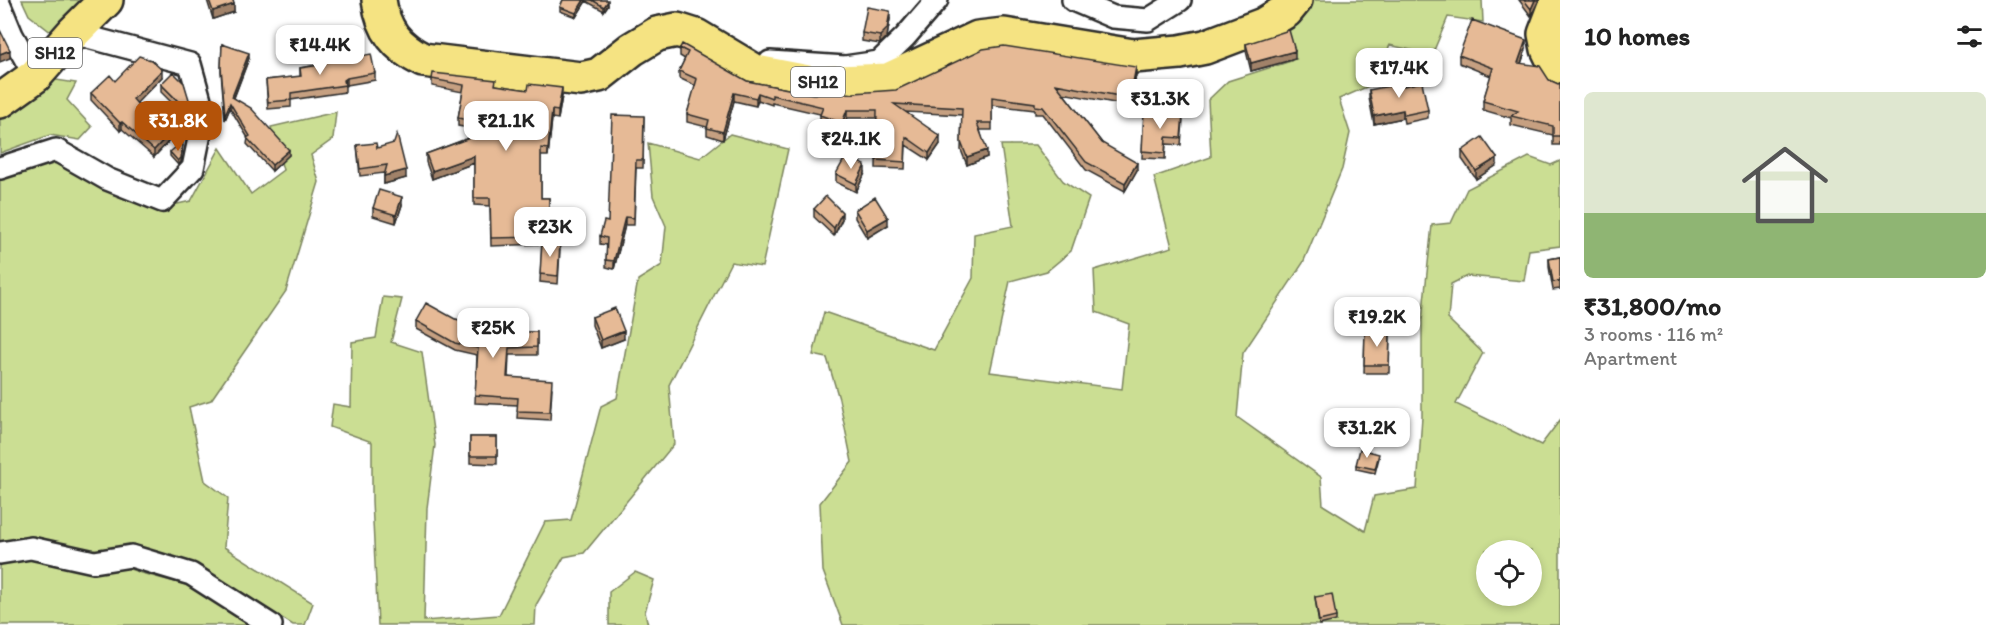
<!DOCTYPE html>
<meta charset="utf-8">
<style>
body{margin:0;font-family:Itim,sans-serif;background:#f2f2f2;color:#222;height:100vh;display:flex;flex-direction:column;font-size:22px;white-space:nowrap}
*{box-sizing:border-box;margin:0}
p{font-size:20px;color:#767676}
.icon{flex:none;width:33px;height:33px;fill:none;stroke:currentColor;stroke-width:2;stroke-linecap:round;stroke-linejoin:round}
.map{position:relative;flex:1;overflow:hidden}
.panel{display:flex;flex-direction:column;background:#fff;width:450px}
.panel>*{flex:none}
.tools{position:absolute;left:1476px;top:540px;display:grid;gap:12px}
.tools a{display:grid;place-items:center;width:66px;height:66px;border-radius:50%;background:#fff;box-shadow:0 3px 9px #0003;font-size:30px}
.price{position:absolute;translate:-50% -51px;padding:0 14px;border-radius:12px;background:#fff;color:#222;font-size:20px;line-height:39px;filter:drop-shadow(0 2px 3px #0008)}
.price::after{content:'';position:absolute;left:50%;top:36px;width:18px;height:14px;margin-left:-9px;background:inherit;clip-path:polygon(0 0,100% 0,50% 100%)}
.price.current{background:#b45309;color:#fff}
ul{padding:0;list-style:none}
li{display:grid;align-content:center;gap:12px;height:318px;padding:0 24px}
li span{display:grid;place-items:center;height:186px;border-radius:9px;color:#555}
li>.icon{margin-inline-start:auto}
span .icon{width:108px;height:108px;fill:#fffc;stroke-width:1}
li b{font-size:26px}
h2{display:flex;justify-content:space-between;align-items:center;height:72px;padding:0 24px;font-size:26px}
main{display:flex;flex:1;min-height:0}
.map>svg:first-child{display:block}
.green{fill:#cbde93;stroke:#7b845f;stroke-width:1.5;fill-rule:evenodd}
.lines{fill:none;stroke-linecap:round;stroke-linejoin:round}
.street-casing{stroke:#2b2b2b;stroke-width:26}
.primary-casing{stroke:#2b2b2b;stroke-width:38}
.street{stroke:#fff;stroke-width:21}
.primary{stroke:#f5e382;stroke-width:33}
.wall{fill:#c6a081;stroke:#2b2b2b;stroke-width:1.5}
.shaded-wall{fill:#a18269;stroke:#2b2b2b;stroke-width:1.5}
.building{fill:#e6ba96;stroke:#2b2b2b;stroke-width:1.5}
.labels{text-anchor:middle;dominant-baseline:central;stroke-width:4.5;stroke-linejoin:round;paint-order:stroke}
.shield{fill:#fff;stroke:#6b6b6b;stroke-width:1.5}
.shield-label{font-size:18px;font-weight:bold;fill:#2b2b2b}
</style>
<main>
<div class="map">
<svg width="1560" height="625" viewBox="0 0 1560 625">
<rect width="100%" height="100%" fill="#fff"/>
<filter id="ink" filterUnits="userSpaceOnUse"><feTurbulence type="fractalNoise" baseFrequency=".0167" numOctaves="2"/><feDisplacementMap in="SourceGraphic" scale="12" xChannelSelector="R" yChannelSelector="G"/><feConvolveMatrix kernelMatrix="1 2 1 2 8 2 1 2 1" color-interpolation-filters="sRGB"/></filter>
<g filter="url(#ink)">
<path class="green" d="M22 0H89L52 33 29 15Z
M1309 0H1482L1483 22 1448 17 1432 55 1390 45 1369 86 1339 99 1350 133 1342 169 1303 263 1243 353 1237 417 1321 477 1323 505 1365 531 1374 496 1417 489 1422 417V321L1432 225 1451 223 1467 189 1529 157 1551 165 1560 161V246L1529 250 1524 281 1467 276 1451 284 1448 319 1483 353 1456 404 1541 445 1560 420V625H843L823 571 820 503 852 462 839 399 827 358 813 355 824 312 934 350 973 278 974 234 1013 226 1001 145H1036L1063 181 1089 198 1071 251 1047 271 1010 281 990 372 1122 389 1129 324 1096 312 1094 270 1172 247 1154 177 1211 157 1208 100 1228 81 1291 61 1280 33ZM1486 550H1532V596H1486Z
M37 77 76 83 67 100 92 127 80 140 50 135 0 153V110Z
M336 112 333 139 311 155 319 182 286 291 211 400 189 407 205 481 228 498 224 547 313 603 305 625H293L199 566 162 553 132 546 88 555 0 543V174L60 157 164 207 191 201 220 148 251 194 283 170 271 127Z
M730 134 788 149 762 267 731 262 669 385 674 444 584 553 564 557 536 605 535 625H378L372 501V442L330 427 333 404 351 407 352 342 376 338 383 297 402 299 391 342 422 352 435 445 427 508 424 621 499 615 545 522 571 520 601 406 617 398 638 280 662 265 666 226 653 196 648 143 700 158Z
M29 555 119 565 141 573 198 588 248 625H0V560Z
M635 572 654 580 645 612 648 625H609V592Z"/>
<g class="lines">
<g class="street-casing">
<path id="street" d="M1073 0 1113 17 1148 20 1180 0
M0 6 12 35 35 76
M770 62 845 67 879 62 905 37 937 0
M0 168 56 150 107 179 162 201 193 168 204 114 190 64 73 33
M0 553 31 548 94 562 131 556 191 574 271 625"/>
</g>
<g class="primary-casing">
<path id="primary" d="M379 0C383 30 397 47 423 60L581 79 599 75 632 49 657 34 677 30 696 36 756 72 813 83 888 80 978 38 1004 35 1133 56 1180 52 1205 47 1263 25 1286 11 1295 0
M1558 0 1545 34 1548 49 1560 74
M0 101 35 76 73 33 106 0"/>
</g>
<use href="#street" class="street"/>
<use href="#primary" class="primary"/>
</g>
<path class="wall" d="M207 0H233L234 12 213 19Z
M563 0H607L608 5 604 11 586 1 576 17 560 11V7Z
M1519 0H1539L1531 16Z
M890 19 887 37 880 44 862 41V33Z
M222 44 249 58 234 98 289 155 272 171 247 144 248 138 230 108 225 120 221 72Z
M1246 44 1295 59 1251 71 1246 51Z
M680 48 747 81 813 94H854L1136 75 1130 106 1063 93 1102 143 1137 170 1125 191 1086 170 1043 114H1035V110L992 105V130H980L987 157 967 165 961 150 962 115 906 112 940 144 929 160 906 145 905 169 876 168 877 118H847L842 131 820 123V114L772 103V105L758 100 756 106 734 101 723 140 707 135V127L687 122V114L696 86 679 78V71L685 59 680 56Z
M1526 49 1521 64 1549 80 1558 84 1560 83V145H1553V135L1511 125V118L1483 110V101L1491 76 1459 63V55Z
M318 58 344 59 375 73V80L347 85 345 86V92L291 100V107L268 109 266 80 300 77V68L318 65Z
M162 77 136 103 139 109 168 142 154 157 122 129 120 131 91 100V93Z
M432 79 496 85 562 96 558 119 552 118 548 156H541V198H549L548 242 560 250 558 284 540 282 542 244 491 246 490 206 474 205V163L432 179 426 162V154L487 131 458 126V118L463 92 432 86Z
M161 84 191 114 187 118 161 92Z
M1394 88 1428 110V118L1404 123 1403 118 1374 124 1369 98V90Z
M1144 111 1183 121 1181 145 1166 144 1165 159 1142 158Z
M644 116 643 168H636L634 225H625L614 269 606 267 607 245 600 244V236L608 222Z
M357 145 377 148 406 178 384 184V173L360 176Z
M1462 151 1497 165 1476 179 1462 159Z
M170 152 181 162 178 165 170 156Z
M865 173 856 192 836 182V174Z
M402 205 396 223 373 216V208Z
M814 209 842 219 834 236 814 217Z
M855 210 888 225 867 238 855 218Z
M1560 257V289L1553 290 1549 267V259Z
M592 317 624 339 601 348 592 325Z
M455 319 516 332H537V355H509L508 377 552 388 550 420 517 418 518 405 475 403 477 355 455 350 416 329V321Z
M1365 331 1390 332 1389 373H1364Z
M470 437H497V464L470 463Z
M1379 458 1375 473 1356 469V465Z
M1315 597 1336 617V621L1319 625Z"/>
<path class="shaded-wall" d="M584 0H586V1L576 17V13Z
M1535 0H1539L1531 16V9Z
M608 1V5L604 11V7Z
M234 4V12L213 19V11Z
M890 11V19L887 37 880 44V36Z
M1526 40V49L1518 72V63Z
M10 50V58L0 62V54Z
M1295 51V59L1251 71V63Z
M249 53V58L232 102V97Z
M1136 67V75L1130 106V98Z
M162 70V77L133 107V99Z
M347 78V85L345 86 344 80Z
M562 88V96L558 119V111Z
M734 93V101L723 140V132Z
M758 93V100L756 106V98Z
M230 103V108L225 120V115Z
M191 106V114L187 118V110Z
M552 110V118L548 156V149Z
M847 110V118L842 131V123Z
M1403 110V118L1374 124V116Z
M122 122V129L120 131V123Z
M168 135V142L154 157V150Z
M940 136V144L929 160V153Z
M183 145 181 162 178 165V161Z
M289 150V155L272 171V165Z
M987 150V157L967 165V157Z
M474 156V163L432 179V171Z
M1497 158V165L1476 179V171Z
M1137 163V170L1125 191V183Z
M865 165V173L856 192V184Z
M406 170V178L384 184V176Z
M402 197V205L396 223V215Z
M842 212V219L834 236V228Z
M625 217V225L614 269V261Z
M888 218V225L867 238V230Z
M624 331V339L601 348V340Z"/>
<path class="building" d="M209 0H233L234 4 213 11Z
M563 0H584L576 13 560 7Z
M592 0H607L608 1 604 7Z
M1524 0H1535L1531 9Z
M867 7 890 11 887 29 880 36 862 33Z
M1472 20 1526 40 1518 63 1540 66 1549 80 1558 84 1560 83V136H1553V126L1511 116 1518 111 1483 101 1493 68 1459 55Z
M0 30 10 50 0 54Z
M1289 30 1295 51 1251 63 1246 44Z
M222 44 249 53 232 97 251 108 289 150 272 165 247 138 250 136 230 103 225 115 221 67Z
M682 44 747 81 813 94 847 93 854 94V93L896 90 983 49 1004 46 1136 67 1130 98 1056 84 1102 143 1137 163 1125 183 1086 162 1043 107 1035 106V103L992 97V123H977L987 150 967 157 961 142 962 108 894 104 940 136 929 153 906 137 905 162 876 160 877 110H847L842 123 820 115 823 107 772 95V98L758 93 756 98 734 93 723 132 707 128 709 120 687 114 697 79 679 71 688 52 680 48Z
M343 54 344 59 371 54 375 73 347 78 344 80 345 85 291 93V100L268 102 266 80 301 76 300 68 319 65 318 58Z
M139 56 151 60 162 70 133 99 139 106 137 107 168 135 154 150 122 122 120 123 91 93 110 75 115 81Z
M173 72 184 83 191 106 187 110 161 84Z
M433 73 496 80 495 85 528 90 529 84 562 88 558 111 552 110 548 149 541 148V198H549L548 237 491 238 490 198H474V156L432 171 426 154 500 127 458 118 464 85 432 79Z
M1422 82 1428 110 1404 115 1403 110 1374 116 1369 90 1394 85V88Z
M1144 111 1183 114 1181 138 1166 137 1165 153 1142 151Z
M612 115 644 116 643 160H636L634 218 625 217 614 261 606 260 607 238 600 236 604 221 608 222Z
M397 134 406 170 384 176 387 165 360 169 357 145 376 143 377 148 394 143Z
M1482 137 1497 158 1476 171 1462 151Z
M183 141 181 158 178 161 170 152Z
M846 156 865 165 856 184 836 174Z
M379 190 402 197 396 215 373 208Z
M826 196 842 212 834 228 814 209Z
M875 197 888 218 867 230 855 210Z
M542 241 560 242 558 276 540 274Z
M1560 257V281L1553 282 1549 259Z
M426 303 455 319 516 332H537V347L509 348 507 377 552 380 550 412 517 411 518 398 475 395 478 348 455 343 416 321Z
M615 308 624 331 601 340 592 317Z
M1365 331 1390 332 1389 365H1364Z
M470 437H497V456H470Z
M1360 449 1379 454 1375 469 1356 465Z
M1332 594 1336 617 1319 621 1315 597Z"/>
</g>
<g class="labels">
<g class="shield">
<rect x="28" y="38" width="54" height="30" rx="4.5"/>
<rect x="791" y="67" width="54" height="30" rx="4.5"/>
</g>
<g class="shield-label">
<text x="55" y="53">SH12</text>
<text x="818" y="82">SH12</text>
</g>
</g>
</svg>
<div class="tools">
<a><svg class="icon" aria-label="locate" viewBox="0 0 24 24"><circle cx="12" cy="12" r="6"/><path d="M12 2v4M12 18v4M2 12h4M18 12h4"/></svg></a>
</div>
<b class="price" style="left:320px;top:76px">₹14.4K</b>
<b class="price" style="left:1399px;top:99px">₹17.4K</b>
<b class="price" style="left:1160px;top:130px">₹31.3K</b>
<b class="price current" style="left:178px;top:152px">₹31.8K</b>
<b class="price" style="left:506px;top:152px">₹21.1K</b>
<b class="price" style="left:851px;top:170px">₹24.1K</b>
<b class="price" style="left:550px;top:258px">₹23K</b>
<b class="price" style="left:1377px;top:348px">₹19.2K</b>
<b class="price" style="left:493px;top:359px">₹25K</b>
<b class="price" style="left:1367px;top:459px">₹31.2K</b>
</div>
<section class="panel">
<h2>10 homes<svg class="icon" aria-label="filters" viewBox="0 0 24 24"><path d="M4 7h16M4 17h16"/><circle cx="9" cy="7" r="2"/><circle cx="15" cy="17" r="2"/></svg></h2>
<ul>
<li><span style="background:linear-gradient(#dfe7d0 65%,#8fb573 0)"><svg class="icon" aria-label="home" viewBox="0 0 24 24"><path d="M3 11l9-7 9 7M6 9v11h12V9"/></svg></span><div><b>₹31,800/mo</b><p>3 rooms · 116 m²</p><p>Apartment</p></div></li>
</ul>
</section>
</main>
